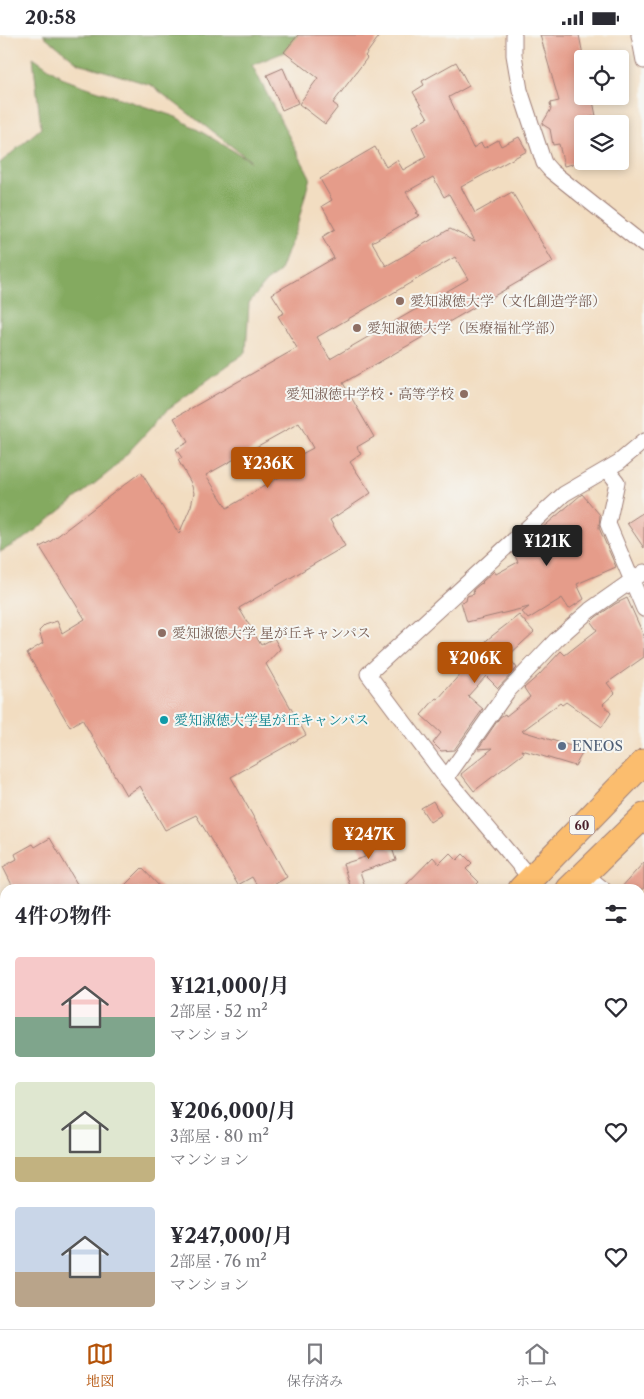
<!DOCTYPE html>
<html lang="ja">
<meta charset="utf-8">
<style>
body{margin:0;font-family:"Libre Caslon Text","Noto Serif JP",serif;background:#f2f2f3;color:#2b2b33;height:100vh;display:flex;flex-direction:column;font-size:19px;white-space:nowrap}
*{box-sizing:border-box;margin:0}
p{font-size:16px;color:#7c7c81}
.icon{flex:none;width:28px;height:28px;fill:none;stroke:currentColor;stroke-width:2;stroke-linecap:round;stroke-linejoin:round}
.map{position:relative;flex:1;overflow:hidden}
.drawer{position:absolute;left:0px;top:849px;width:645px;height:446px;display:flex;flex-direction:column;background:#fff;border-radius:15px 15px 0 0;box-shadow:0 2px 8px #0003}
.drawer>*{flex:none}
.buttons{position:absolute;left:574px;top:15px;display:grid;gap:10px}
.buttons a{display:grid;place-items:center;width:55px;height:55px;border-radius:5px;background:#fff;box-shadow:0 2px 8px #0003;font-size:25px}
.price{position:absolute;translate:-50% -42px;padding:0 11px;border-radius:5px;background:#b45309;color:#fff;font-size:16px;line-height:32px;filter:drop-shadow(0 1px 2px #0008)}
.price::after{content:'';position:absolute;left:50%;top:30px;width:15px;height:11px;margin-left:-8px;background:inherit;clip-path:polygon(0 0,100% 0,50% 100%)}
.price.active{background:#222;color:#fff}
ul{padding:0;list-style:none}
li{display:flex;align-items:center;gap:15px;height:125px;padding:0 15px}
li span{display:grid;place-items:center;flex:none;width:140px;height:100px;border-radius:5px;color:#555}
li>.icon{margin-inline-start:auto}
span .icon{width:60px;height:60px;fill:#fffc;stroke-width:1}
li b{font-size:21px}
h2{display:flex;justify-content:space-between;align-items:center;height:60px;padding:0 15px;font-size:21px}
.status{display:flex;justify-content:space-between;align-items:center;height:35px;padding:0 25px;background:#fff;direction:ltr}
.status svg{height:14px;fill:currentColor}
.dock{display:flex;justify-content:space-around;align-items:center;height:70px;border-top:1px solid #e1e1e2;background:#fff;font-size:14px;color:#7c7c81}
.dock a{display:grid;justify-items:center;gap:2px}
.dock .active{color:#b45309}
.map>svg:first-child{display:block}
.forest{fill:#84aa60;stroke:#676446}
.building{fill:#e59c8a;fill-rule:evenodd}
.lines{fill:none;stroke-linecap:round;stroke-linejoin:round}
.minor-casing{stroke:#9e7e76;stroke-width:17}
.primary-casing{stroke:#9e7e76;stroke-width:27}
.minor{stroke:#fff;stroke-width:15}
.primary{stroke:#fbbd6e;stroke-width:25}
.education-dot{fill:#8d6e63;stroke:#f6f6f2;stroke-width:2}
.culture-dot{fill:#0f9aa8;stroke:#f6f6f2;stroke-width:2}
.service-dot{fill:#5c6f8a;stroke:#f6f6f2;stroke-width:2}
.labels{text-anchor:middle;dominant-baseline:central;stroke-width:4;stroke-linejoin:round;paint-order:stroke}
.shield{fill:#f6f6f2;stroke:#7e6067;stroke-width:1}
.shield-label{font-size:12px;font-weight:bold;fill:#4a1f2b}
.education-label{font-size:14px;fill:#785e54;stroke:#f6f6f2;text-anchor:start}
.culture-label{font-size:14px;fill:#0d838f;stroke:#f6f6f2;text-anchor:start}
.service-label{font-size:14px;fill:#4e5e75;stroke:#f6f6f2;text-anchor:start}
</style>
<div class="status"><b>20:58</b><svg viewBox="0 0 49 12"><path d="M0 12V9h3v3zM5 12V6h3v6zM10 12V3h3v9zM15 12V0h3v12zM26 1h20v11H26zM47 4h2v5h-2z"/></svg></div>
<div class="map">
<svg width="644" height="1294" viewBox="0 0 644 1294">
<rect width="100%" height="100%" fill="#f6f6f2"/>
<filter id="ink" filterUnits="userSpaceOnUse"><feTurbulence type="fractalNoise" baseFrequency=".02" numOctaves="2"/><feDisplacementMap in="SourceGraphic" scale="10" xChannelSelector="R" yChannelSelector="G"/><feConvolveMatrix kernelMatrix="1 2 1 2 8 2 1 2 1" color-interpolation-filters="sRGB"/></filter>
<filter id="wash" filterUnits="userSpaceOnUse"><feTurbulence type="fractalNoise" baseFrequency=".0096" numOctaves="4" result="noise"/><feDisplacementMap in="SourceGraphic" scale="20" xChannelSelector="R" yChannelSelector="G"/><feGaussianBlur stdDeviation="1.12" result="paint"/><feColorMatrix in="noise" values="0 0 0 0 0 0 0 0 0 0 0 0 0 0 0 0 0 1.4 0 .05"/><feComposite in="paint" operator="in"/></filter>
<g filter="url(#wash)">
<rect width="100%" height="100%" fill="#f2ddc1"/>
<path class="forest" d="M43 0H304L302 10 252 30 310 142 298 188 279 238 266 247 249 268 246 317 168 374 113 434 27 502 0 517V128L41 93 33 22 66 45 176 82 251 126 151 50 78 28Z"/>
<g id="blocks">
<path class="building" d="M298 0H380L365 21 367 23 333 68 338 72 325 89 299 69 318 43 284 17Z
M540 0H579L582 15V61H592L596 81 582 84V127L564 131 559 109 553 110 550 94 542 89 551 74 550 68 559 66Z
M456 27 469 51 449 62 473 113 481 108 484 113 498 105 501 111 519 102 527 116 461 152 475 178 512 157 553 227 343 348 374 402 357 412 361 419 350 427 371 458 330 485 345 511 239 573 261 610 274 603 280 614 266 629 306 700 231 742 287 842 267 854H259L252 842 238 850 196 780 165 795 140 751 126 760 82 684 70 692 27 618 43 608 39 596 45 590 57 586 62 598 85 584 40 512 51 506 141 437 179 499 191 471 194 458 191 448 178 425 182 423 176 414 188 407 174 383 297 313 278 281 284 278 272 259 334 223 322 202 335 194 322 171 332 165 320 144 375 112 386 132 397 125 403 135 426 122 412 92 428 83 413 57 424 50 422 46ZM433 142 444 162 449 159 475 206 450 194 386 231 372 207 420 180 416 178 418 177 406 157ZM455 222 468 244 330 324 317 302ZM299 388 313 413 296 422 300 430 227 473 206 440Z
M283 33 298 68 282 75 267 40Z
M582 459 600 480 599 493 616 532 577 549 584 564 569 574 562 563 528 584 522 577 529 572 467 587 461 567 466 566 467 561 474 559 473 555 480 549 483 548 482 547 494 536 496 539 518 527 515 521 540 507 534 500Z
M644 477V513L627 488Z
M627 563 644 601V622L607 648 615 658 603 669 611 678 602 692 566 667 562 670 560 668 522 696 584 715 575 731 522 715 524 718 474 756 461 739 493 713 478 714 500 682 505 679 506 681 530 662 524 653 539 640 561 616 565 620 597 595 591 587 596 582 615 569Z
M519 580 534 597 508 621 517 633 498 653 486 641 468 661 483 674 454 715 441 716 433 708 441 698 421 680 436 663 438 664 462 637 460 636 488 604Z
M433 766 441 780 430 787 421 773Z
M381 797 390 814 392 813 396 825 360 837 366 854H351L343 829 365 822 358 809Z
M50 803 80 854H14L3 832 17 824 15 819 33 809 35 812Z
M450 818 457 825 463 819 472 828 466 834 479 847 472 854H402L433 822 439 829Z
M644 827V854H620Z
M142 833 162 854H121Z"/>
</g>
</g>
<g filter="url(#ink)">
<use href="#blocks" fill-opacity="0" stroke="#9e7e76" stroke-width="1"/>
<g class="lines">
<g class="minor-casing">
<path id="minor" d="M514 0V20L520 55 544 128 551 136 644 210
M639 0 644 26
M607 434 617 447 608 489 644 574
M446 743 507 657 556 605 590 575 644 537
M584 839 603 854
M531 844 446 743 368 639 564 459 619 427 644 406
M0 874 5 885
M640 883 644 886
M640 1026 644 1028
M640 1058 644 1051
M0 1168 5 1166
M640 1238 644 1240
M351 1290 356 1294"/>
</g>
<g class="primary-casing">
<path id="primary" d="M521 854 644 727
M569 854 644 781
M0 1269 5 1265
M29 1294 34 1290"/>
</g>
<use href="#minor" class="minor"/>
<use href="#primary" class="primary"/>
</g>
</g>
<g class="education-dot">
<circle cx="400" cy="266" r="5"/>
<circle cx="357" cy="293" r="5"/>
<circle cx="464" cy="359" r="5"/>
<circle cx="162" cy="598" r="5"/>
</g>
<circle class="culture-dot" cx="164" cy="685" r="5"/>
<circle class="service-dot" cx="562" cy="711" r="5"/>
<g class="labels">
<rect class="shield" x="569.5" y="780.5" width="25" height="19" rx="4"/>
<g class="shield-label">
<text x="582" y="790">60</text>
</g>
<g class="education-label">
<text x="410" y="266">愛知淑徳大学（文化創造学部）</text>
<text x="367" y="293">愛知淑徳大学（医療福祉学部）</text>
<text x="454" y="359" text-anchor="end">愛知淑徳中学校・高等学校</text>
<text x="172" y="598">愛知淑徳大学 星が丘キャンパス</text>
</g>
<g class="culture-label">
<text x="174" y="685">愛知淑徳大学星が丘キャンパス</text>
</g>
<g class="service-label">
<text x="572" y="711">ENEOS</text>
</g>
</g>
</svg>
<div class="buttons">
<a><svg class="icon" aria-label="locate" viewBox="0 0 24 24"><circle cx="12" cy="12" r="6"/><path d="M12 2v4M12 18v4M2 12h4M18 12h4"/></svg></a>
<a><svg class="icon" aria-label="layers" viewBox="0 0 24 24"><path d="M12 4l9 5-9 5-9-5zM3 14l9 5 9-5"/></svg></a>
</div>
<b class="price" style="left:268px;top:454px">¥236K</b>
<b class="price active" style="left:547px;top:532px">¥121K</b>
<b class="price" style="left:475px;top:649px">¥206K</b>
<b class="price" style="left:369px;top:825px">¥247K</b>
<section class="drawer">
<h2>4件の物件<svg class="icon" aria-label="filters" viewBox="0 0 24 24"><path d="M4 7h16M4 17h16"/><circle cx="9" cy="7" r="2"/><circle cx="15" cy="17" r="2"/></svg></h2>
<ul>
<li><span style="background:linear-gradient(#f6c9c9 60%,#7fa58c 0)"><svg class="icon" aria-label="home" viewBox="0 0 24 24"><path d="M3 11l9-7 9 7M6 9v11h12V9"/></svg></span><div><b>¥121,000/月</b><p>2部屋 · 52 m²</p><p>マンション</p></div><svg class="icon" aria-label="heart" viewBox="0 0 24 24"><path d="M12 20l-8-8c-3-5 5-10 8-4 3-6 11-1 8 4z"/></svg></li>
<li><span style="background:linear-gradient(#dfe7d0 75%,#c2b280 0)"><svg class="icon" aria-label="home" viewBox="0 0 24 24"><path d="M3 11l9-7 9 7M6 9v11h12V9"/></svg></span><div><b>¥206,000/月</b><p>3部屋 · 80 m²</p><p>マンション</p></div><svg class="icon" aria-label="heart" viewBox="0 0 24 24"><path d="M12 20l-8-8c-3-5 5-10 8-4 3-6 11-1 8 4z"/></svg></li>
<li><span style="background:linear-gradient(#c9d6e8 65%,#b9a48a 0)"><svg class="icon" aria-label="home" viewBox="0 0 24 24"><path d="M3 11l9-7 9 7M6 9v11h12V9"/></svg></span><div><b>¥247,000/月</b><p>2部屋 · 76 m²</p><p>マンション</p></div><svg class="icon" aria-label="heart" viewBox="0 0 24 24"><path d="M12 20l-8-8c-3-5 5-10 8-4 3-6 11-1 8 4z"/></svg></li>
</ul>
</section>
</div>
<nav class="dock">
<a class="active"><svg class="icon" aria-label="map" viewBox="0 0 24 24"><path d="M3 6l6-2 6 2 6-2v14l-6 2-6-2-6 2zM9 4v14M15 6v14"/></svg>地図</a>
<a><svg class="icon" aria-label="saved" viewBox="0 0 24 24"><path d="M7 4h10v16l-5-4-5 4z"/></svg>保存済み</a>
<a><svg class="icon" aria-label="home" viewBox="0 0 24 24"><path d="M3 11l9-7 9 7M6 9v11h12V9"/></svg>ホーム</a>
</nav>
